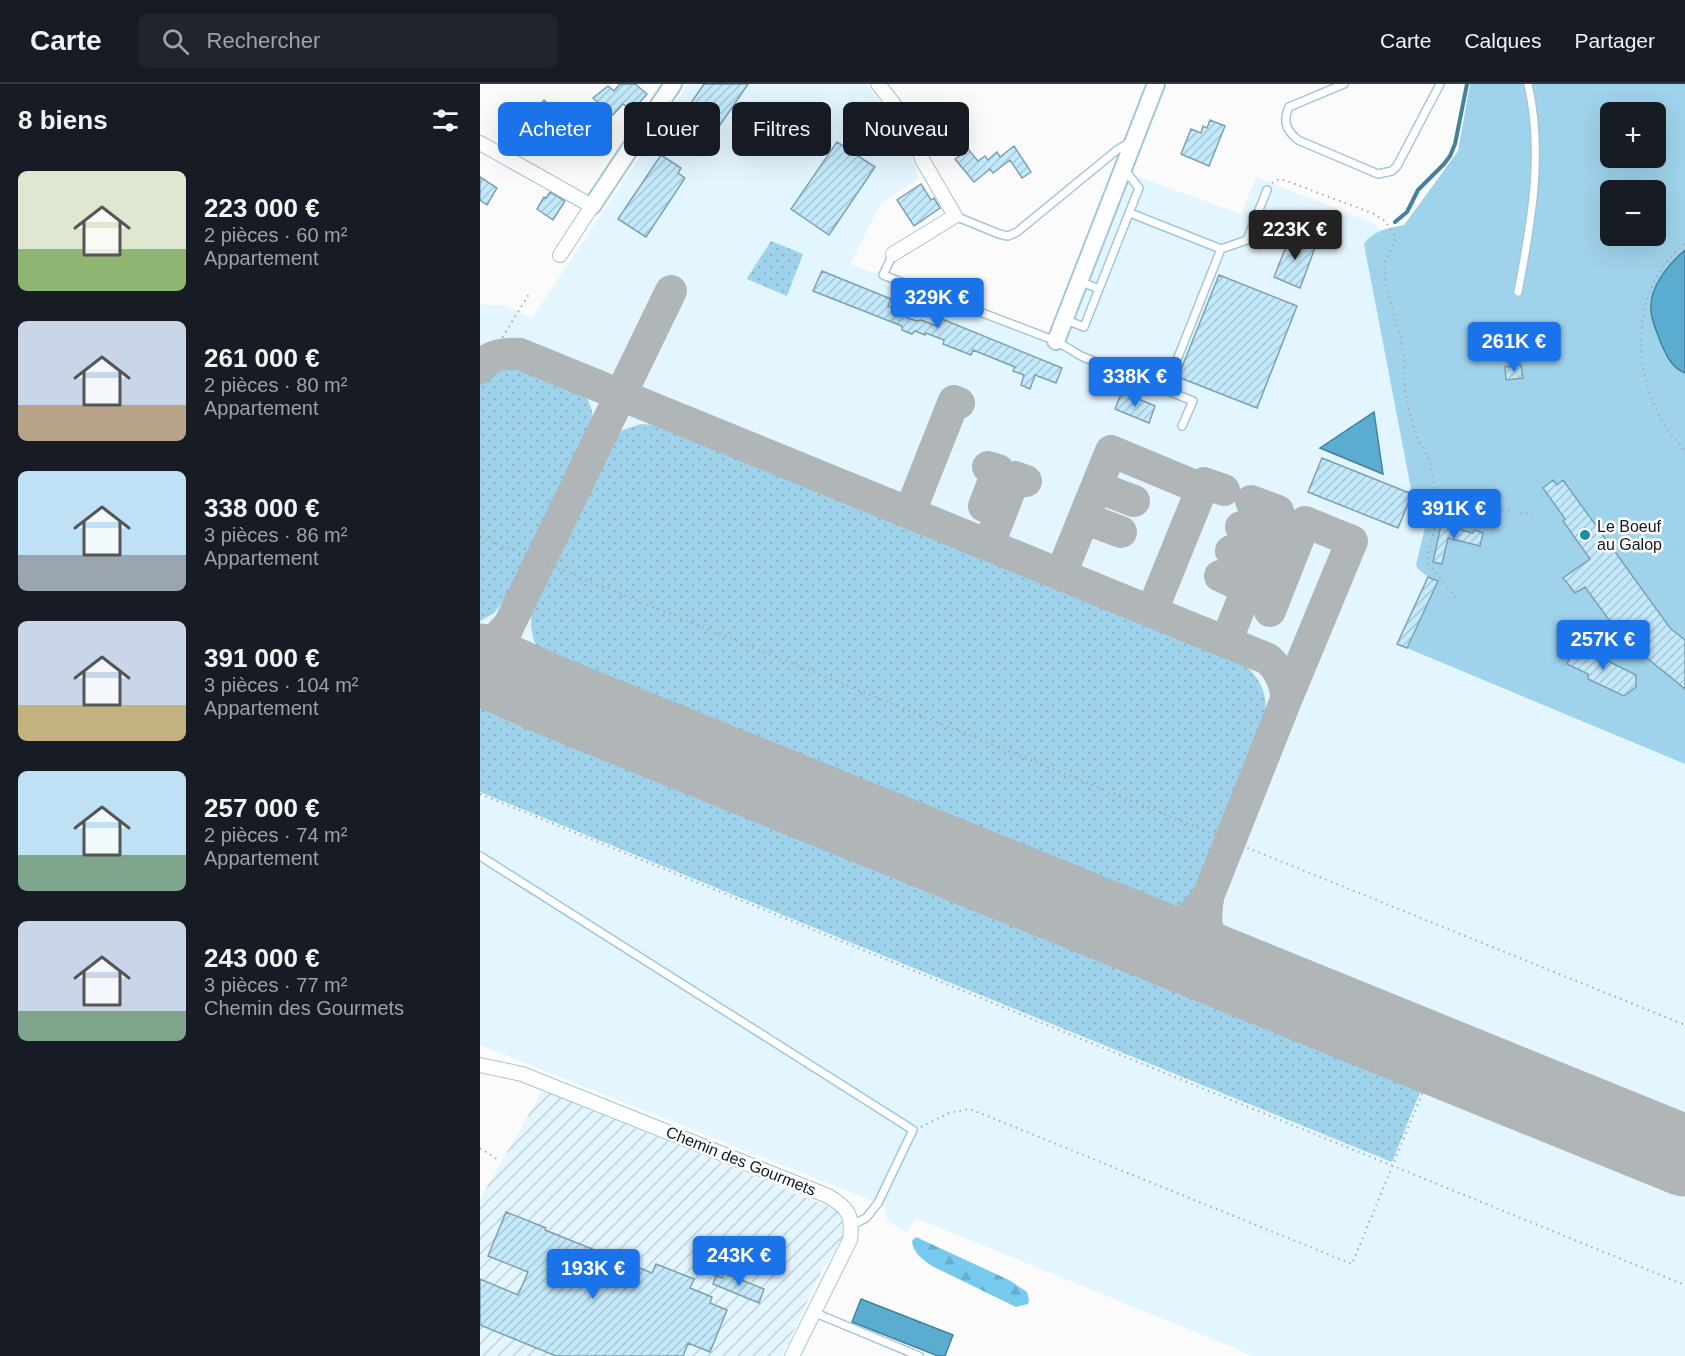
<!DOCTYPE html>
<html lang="fr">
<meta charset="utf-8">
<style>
body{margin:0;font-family:Arial,sans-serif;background:#20242c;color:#f1f3f6;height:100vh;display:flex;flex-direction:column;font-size:22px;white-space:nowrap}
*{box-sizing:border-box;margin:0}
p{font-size:20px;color:#9ea1a6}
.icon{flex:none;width:33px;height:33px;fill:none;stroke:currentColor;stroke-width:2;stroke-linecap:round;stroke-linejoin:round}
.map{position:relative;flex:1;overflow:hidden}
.details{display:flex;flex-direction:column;background:#171b24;width:480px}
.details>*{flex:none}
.guide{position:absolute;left:18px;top:18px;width:570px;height:54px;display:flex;gap:12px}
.fabs{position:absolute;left:1120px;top:18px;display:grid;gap:12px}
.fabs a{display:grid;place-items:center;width:66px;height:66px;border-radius:9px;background:#171b24;box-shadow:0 6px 24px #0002;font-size:30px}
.price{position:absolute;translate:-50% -51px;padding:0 14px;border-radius:6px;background:#1a73e8;color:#fff;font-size:20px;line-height:39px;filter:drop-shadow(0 2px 3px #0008)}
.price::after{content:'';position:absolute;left:50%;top:36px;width:18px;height:14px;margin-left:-9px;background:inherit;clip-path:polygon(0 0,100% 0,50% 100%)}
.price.current{background:#222;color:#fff}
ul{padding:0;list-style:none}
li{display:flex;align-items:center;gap:18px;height:150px;padding:0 18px}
li span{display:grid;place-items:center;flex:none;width:168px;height:120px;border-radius:9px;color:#555}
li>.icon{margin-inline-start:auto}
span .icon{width:72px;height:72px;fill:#fffc;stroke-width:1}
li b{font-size:26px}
h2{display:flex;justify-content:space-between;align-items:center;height:72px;padding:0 18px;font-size:26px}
.chip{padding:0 21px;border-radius:9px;background:#171b24;box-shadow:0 6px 24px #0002;font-size:21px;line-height:54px}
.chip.current{background:#1a73e8;color:#fff}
header{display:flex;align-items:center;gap:36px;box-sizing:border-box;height:84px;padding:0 30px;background:#171b24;border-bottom:2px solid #363941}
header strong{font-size:28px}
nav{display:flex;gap:33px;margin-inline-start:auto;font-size:21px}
.search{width:420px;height:54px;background:#20242c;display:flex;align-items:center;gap:15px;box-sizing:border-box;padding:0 21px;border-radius:9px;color:#9ea1a6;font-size:22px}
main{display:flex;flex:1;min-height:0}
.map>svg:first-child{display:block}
.built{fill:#e3f5fe}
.industrial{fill:url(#industrial-furrows)}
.grass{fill:url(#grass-dots)}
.forest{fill:url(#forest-firs)}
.pitch{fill:#9fd3eb;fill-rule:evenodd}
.water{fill:#5aadd0;stroke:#43819c;stroke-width:1.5}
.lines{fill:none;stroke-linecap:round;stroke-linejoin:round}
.stream{stroke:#43819c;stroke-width:4}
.taxiway{stroke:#b0b5b7;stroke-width:32}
.runway{stroke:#b0b5b7;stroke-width:81}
.building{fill:url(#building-hatch);stroke:#7ca1b2;stroke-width:1.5}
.service-casing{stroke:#a2c7d9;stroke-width:10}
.minor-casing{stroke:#a2c7d9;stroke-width:16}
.tertiary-casing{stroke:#a2c7d9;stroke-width:20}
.path{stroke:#a7acae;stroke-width:2;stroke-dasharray:1.5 4.5;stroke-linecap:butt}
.service{stroke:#fff;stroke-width:7}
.minor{stroke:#fff;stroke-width:14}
.tertiary{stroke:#fff;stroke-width:16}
.poi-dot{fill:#1d8ab0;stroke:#fff;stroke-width:2}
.labels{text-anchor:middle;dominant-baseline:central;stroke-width:5;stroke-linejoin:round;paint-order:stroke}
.poi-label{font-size:16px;fill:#0c1a21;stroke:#fff;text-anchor:start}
.street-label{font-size:16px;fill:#0c1a21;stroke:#fff}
</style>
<header>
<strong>Carte</strong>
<div class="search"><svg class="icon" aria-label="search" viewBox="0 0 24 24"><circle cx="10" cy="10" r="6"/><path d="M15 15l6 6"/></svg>Rechercher</div>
<nav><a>Carte</a><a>Calques</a><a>Partager</a></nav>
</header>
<main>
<section class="details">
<h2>8 biens<svg class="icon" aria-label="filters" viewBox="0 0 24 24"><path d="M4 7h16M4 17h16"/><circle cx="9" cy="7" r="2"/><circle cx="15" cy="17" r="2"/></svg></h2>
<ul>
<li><span style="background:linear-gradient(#dfe7d0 65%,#8fb573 0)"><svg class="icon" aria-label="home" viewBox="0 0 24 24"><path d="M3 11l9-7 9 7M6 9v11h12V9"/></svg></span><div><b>223 000 €</b><p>2 pièces · 60 m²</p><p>Appartement</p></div></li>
<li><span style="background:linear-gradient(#c9d6e8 70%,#b9a48a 0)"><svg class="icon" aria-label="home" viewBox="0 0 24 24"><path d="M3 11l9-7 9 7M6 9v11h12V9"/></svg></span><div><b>261 000 €</b><p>2 pièces · 80 m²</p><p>Appartement</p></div></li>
<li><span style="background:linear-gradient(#bfe0f5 70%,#9aa5b1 0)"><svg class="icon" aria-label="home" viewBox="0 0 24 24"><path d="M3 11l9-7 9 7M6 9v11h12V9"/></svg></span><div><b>338 000 €</b><p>3 pièces · 86 m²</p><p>Appartement</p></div></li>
<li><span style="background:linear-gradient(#c9d6e8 70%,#c2b280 0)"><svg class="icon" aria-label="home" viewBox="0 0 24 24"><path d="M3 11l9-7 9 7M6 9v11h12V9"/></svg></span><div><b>391 000 €</b><p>3 pièces · 104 m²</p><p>Appartement</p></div></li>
<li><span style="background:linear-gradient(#bfe0f5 70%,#7fa58c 0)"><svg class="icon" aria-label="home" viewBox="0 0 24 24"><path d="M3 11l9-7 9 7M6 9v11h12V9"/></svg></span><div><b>257 000 €</b><p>2 pièces · 74 m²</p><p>Appartement</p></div></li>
<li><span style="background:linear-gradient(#c9d6e8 75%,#7fa58c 0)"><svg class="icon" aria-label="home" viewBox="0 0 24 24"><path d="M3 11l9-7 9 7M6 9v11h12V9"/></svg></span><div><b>243 000 €</b><p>3 pièces · 77 m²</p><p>Chemin des Gourmets</p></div></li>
</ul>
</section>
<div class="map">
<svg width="1205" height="1272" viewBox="0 0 1205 1272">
<defs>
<pattern id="industrial-furrows" width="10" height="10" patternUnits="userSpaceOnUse" patternTransform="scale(1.5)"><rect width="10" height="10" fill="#e3f5fe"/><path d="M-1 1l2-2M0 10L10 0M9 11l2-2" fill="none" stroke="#c2d1d9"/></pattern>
<pattern id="grass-dots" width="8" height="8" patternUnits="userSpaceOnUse" patternTransform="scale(1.5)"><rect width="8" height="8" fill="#9fd3eb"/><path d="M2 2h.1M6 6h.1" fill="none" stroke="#88b5c9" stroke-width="1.8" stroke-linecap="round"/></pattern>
<pattern id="forest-firs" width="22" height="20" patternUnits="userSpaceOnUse" patternTransform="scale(1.5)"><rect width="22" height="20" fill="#77c9ed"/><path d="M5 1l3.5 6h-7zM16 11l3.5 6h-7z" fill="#66accb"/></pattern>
<pattern id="building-hatch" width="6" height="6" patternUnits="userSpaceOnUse" patternTransform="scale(1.5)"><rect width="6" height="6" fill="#c3e9fb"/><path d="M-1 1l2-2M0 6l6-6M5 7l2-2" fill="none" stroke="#a6c7d7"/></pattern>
</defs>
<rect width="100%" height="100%" fill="#fbfbfb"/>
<path class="built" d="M208 0H385L411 32 434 79 439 95 401 119 370 180 576 259 645 88 761 130 776 93 894 139 901 146 889 154 932 410 930 415 948 431 936 481 937 484 948 493 917 560 1205 680V1272H774L436 1134 427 1149 407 1136 405 1122 0 961V219L4 221H24L52 234Z"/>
<path class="industrial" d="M63 1006 352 1124 360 1130 364 1139 365 1152 341 1188 302 1272H0V1115Z"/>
<path class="grass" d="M291 157 323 170 307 212 269 196 267 194Z
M23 281C35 281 96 304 104 311 110 317 112 326 113 334L25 515 14 529 0 537V297L9 287Z
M161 340 179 341 761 577C783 597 789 611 784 640L714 809C702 823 688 829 670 826L73 582C53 567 46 541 55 517L136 351 143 346Z
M0 611 945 996 912 1078 0 708Z"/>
<path class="forest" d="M436 1153 529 1196 547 1208 549 1216 548 1220 536 1223 452 1182C443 1176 433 1169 432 1157Z"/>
<path class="pitch" d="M990 0H1205V680L917 560 948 493 937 484 936 481 948 431 930 415 932 410 884 160C894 146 908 144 924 141L978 67ZM1131 28H1176V74H1131ZM1131 106H1176V152H1131Z"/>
<path class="water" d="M1205 166V289C1191 283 1186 271 1180 257 1177 247 1171 236 1171 226 1169 203 1189 180 1205 166Z
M894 328 903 390 840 364Z
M381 1215 473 1251 465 1272H458L372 1238Z"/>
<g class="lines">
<path class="stream" d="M915 138 927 128 938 106 964 80 970 72 975 60 987 0"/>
<path class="taxiway" d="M0 284C9 270 25 269 40 270L714 545 788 575C799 585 807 601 806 616
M617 403 654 417
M504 422 518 386 508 383
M430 428 474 317 479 319
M604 434 641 448
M761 443 787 454
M509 460 535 393 546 397
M751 467 777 479
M581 490 631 367 722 405
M740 492 767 504
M672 527 724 399 744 406
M29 541C26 548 22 556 23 563 24 586 55 601 72 612
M746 558 798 427 771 417
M0 563 14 557 29 541 191 207
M729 810C719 851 736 873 768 895
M648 847C686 849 708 843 729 810L806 616 872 457 825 438 790 527"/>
<path class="runway" d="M0 580 72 612 1205 1072"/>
</g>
<path class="building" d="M140 0H155L167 10 152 27 143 20 133 31 113 14 128 2 134 7Z
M224 0H268L234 50 204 29Z
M64 16 78 30 72 36 82 46 68 59 51 43 64 31 57 24Z
M462 34 469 41 453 55 443 43 451 36 455 40Z
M730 36 745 42 729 82 701 70 711 45 721 49 723 42 727 44Z
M357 58 395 83 349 151 311 125Z
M534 62 551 88 542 94 530 76 513 89 510 85 494 98 475 75 488 65 498 77 505 72 508 76 517 68 520 73Z
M181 71 201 84 198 89 205 94 166 153 138 135Z
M0 93 17 104 7 121 0 116Z
M441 100 451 116 454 114 460 124 434 142 417 116Z
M70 108 85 117 73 136 57 125 64 113 66 114Z
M811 150 836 161 820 204 794 193Z
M342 187 411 215 408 222 425 229 427 234 437 237 441 236 459 243 462 235 582 284 576 299 555 291 550 305 541 301 544 291 533 287 535 283 493 266 491 271 463 260 464 256 446 249 445 251 435 247 432 250 422 246V242L333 207Z
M739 191 817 222 777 324 698 293Z
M1041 281 1043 294 1026 296 1025 283Z
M642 308 675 322 669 339 635 325Z
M842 374 932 410 918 444 828 408Z
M1073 396 1077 401 1083 396 1190 544 1205 556V605L1156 565 1151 555 1146 559 1105 503 1095 509 1083 494 1110 475 1083 437 1085 435 1063 404Z
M961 441 993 449 994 446 1003 449 1000 462 968 454 962 480 953 478Z
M948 493 958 497 927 564 917 560Z
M1096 561 1156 591V603L1144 612 1108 595V590L1087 580Z
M26 1128 66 1144 65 1146 172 1189 176 1180 214 1195 210 1204 232 1213 230 1219 247 1226 230 1268 208 1259 203 1272H76L0 1241V1195L38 1211 48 1188 8 1172Z
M244 1189 284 1205 279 1219 233 1200 236 1191 242 1194Z"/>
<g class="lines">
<g class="service-casing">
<path id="service" d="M864 0 809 23C802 38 807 47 818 56L898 90 912 87 917 82 960 0
M650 129 741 165 767 156 787 106
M475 132 519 150 528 152 537 148 637 66 650 58
M413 170 403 191 576 257 601 272 713 317 702 342
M599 197 619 205
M1038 208C1051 140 1064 69 1048 0
M584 235 604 243 659 104 644 85
M685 306 741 165
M0 772 433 1046 398 1119 386 1134 372 1141
M333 1228 439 1272"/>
</g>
<g class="minor-casing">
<path id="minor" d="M398 0 428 38 443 77 475 132 413 170
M0 59 112 122 80 171
M0 981 42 990 348 1112C369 1124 373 1132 370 1156L312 1272"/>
</g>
<g class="tertiary-casing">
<path id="tertiary" d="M112 122 193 0
M576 257 676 0"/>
</g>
<path class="path" d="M792 99 799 95 807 97 894 130 905 137 916 154 904 181 906 203 920 251 924 273 925 306 929 326 935 350 950 377 957 419V437L948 469V479L977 515
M1205 160C1142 208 1151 315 1205 366
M10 274 49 210
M982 415 996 422 1055 431
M0 453 1205 941
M0 710 1205 1201
M441 1043 469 1029 490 1025 872 1180 947 998
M0 1064 17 1075"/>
<use href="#service" class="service"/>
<use href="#minor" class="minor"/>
<use href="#tertiary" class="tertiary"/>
</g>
<circle class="poi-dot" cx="1105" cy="451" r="6"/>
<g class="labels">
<g class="poi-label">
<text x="1117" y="442">Le Boeuf<tspan x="1117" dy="18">au Galop</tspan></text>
</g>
<g class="street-label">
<text transform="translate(261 1077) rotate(22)">Chemin des Gourmets</text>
</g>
</g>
</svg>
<div class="fabs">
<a>+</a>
<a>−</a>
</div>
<b class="price current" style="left:815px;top:177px">223K €</b>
<b class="price" style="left:457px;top:245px">329K €</b>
<b class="price" style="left:1034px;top:289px">261K €</b>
<b class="price" style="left:655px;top:324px">338K €</b>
<b class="price" style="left:974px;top:456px">391K €</b>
<b class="price" style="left:1123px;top:587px">257K €</b>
<b class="price" style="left:259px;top:1203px">243K €</b>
<b class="price" style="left:113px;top:1216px">193K €</b>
<div class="guide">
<a class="chip current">Acheter</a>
<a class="chip">Louer</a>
<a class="chip">Filtres</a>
<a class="chip">Nouveau</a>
</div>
</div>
</main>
